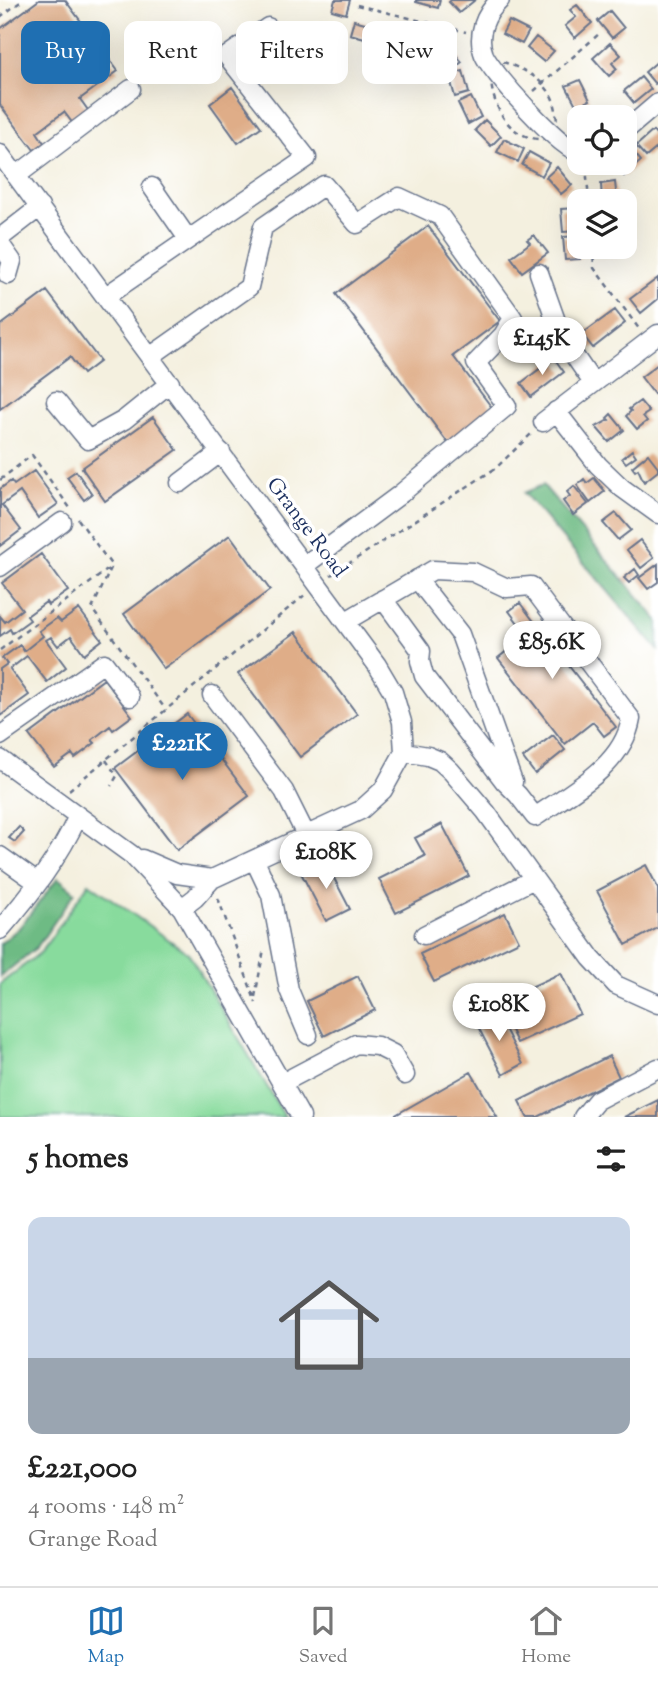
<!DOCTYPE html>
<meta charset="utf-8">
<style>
body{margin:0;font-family:"Sorts Mill Goudy",serif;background:#f2f2f2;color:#222;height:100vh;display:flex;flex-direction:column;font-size:26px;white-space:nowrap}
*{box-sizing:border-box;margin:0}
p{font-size:23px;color:#767676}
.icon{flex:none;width:38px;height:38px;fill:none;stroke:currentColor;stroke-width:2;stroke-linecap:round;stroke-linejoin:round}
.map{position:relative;height:1117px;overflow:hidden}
.side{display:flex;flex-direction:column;background:#fff;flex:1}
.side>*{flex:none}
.banner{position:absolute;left:21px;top:21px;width:616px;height:63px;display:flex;gap:14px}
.fabs{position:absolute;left:567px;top:105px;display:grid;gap:14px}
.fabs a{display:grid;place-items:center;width:70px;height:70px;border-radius:14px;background:#fff;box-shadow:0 7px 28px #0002;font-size:35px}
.price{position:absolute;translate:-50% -60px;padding:0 16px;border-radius:24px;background:#fff;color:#222;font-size:23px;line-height:46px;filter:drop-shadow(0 2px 4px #0008)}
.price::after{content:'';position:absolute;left:50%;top:42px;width:21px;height:16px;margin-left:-10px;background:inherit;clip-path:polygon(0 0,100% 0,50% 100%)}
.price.active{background:#1f6fb2;color:#fff}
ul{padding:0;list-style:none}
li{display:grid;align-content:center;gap:14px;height:371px;padding:0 28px}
li span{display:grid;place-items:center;height:217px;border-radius:14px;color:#555}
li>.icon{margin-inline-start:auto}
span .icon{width:126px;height:126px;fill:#fffc;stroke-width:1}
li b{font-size:30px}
h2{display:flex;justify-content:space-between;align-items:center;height:84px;padding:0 28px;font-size:30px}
.chip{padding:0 24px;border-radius:14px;background:#fff;box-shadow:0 7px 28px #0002;font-size:24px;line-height:63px}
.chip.active{background:#1f6fb2;color:#fff}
.dock{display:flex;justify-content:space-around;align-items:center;height:98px;border-top:2px solid #e0e0e0;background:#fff;font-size:19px;color:#767676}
.dock a{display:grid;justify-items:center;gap:4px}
.dock .active{color:#1f6fb2}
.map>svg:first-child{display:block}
.green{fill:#88db9d;stroke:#52857e;stroke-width:2}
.forest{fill:#6ebb84;stroke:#447571;stroke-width:2}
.building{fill:#dfad88}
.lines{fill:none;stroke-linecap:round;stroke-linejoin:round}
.minor-casing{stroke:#67738b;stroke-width:21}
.path{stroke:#67738b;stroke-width:2.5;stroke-dasharray:5 5;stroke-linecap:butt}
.minor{stroke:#fff;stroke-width:18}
.labels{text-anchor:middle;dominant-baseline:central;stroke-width:7;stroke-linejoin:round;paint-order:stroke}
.street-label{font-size:21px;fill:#1b2f5e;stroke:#fff}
</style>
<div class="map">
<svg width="658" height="1117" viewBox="0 0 658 1117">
<rect width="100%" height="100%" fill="#fff"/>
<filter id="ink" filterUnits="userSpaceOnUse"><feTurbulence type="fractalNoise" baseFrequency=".0143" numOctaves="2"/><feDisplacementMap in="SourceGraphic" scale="14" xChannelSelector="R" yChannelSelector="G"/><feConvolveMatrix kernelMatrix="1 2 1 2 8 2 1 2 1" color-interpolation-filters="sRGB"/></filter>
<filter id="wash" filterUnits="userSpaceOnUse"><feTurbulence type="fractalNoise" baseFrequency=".00686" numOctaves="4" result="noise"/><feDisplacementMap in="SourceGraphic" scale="28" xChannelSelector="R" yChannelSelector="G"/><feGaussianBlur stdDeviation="1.57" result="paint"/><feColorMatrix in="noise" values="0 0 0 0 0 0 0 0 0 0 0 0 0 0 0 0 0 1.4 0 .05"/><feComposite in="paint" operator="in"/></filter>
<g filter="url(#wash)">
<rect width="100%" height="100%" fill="#f4f0df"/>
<path class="green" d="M89 883 189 954 285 1117H0V984L41 952Z"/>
<path class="forest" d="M543 485 658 620V650L524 493Z
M58 878 75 892 37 947 0 977V944L19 928Z"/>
<g id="blocks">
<path class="building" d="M39 0H65L118 71 80 99 90 113 74 125 64 112 37 132 44 143 34 150 0 105V29Z
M335 0H350L346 14 332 10Z
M416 0H440L438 8 416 2Z
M451 0H475L459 13 449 2Z
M577 5 592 23 575 38 565 26 576 17 570 10Z
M610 11 624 28 612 38 598 21Z
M354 20 376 26 372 40 350 34Z
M509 21 529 31 522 44 502 34Z
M380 28 403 33 399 47 377 42Z
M408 35 430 41 427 55 404 49Z
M536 37 554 51 544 62 527 48Z
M610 43 621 55 612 63 617 69 609 76 593 58Z
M447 45 462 62 451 71 436 54Z
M658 61V81L655 84 645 72Z
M463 71 469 93 455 97 449 75Z
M641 77 651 89 634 103 624 91Z
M580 80 590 100 577 107 566 86Z
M232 87 261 127 238 143 210 104Z
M471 97 481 117 468 124 458 103Z
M592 106 596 117H580L578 111Z
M485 120 501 136 491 146 475 130Z
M653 131 658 137V147L646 157 636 146Z
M504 139 524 149 518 162 497 152Z
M631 149 641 161 624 176 613 163H625V154Z
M529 152 549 163 542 176 522 165Z
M557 167 572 185 561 194 546 177Z
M615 182 617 201H602L601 184Z
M576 208 577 231 563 232 561 209Z
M428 226 500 321 453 356 493 409 448 443 336 294Z
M534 235 548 253 522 272 511 257 530 243 527 240Z
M578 236 580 259 565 260 563 237Z
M658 278V299L641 313 630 299Z
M47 291 100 361 83 374 70 357 0 409V326Z
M615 310 625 323 593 348 582 334Z
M554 358 564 372 531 397 521 383Z
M658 364V391L654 394 641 377Z
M640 401 649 412 643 416 647 421 637 429 626 416 631 411 629 409Z
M611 414 624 430 609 442 596 427 609 420 607 418Z
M153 417 177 450 105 501 82 468Z
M632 450 636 456 626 463 622 458Z
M648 454 658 467V471L644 482 638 469 635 471 632 467Z
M34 471 58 504 38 518 20 492 2 505 21 530 0 546V489L11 481 14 485Z
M76 471 92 494 84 500 67 477Z
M594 478 605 491 590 503 577 485 584 479 587 483Z
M574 486 588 504 573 515 563 501 570 496 567 492Z
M616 513 631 530 618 540 603 523Z
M230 535 270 590 164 669 124 614Z
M640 540 654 558 641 568 627 550Z
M41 554 68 591 48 605 46 602 27 616 30 620 12 633 10 629 0 636V616L5 622 22 609 2 583Z
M658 564V582L648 589 639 578Z
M635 569 639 575 629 583 624 578Z
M520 603 539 628 548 621 557 632 548 639 616 727 604 736 593 722 565 744 498 658 527 635 509 611Z
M79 609 102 640 84 654 71 636 58 646 51 637 46 640 66 667 47 682 27 656 10 669 29 695 0 716V669L7 664 2 658 20 645 24 651 43 636 39 631 57 618 61 622Z
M296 632 357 714 300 757 238 674Z
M104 679 132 716 113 730 110 726 92 740 95 743 75 758 72 754 54 767 29 735Z
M187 714 249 796 177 850 115 768Z
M553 735 565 750 535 774 523 758Z
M442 824 469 876 396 913 379 879 425 856 415 838Z
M19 827 24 832 15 842 9 838Z
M325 861 350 909 326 921 301 873Z
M646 865 658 888V928L626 945 597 891Z
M505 913 519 941 434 982 420 954Z
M561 973 580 1014 517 1043 498 1002Z
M358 976 375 1010 324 1036 307 1001Z
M496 1011 523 1064 503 1075 475 1021Z
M609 1056 619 1077 538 1117H527L519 1101Z
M471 1072 497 1117H392Z
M658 1100V1117H624Z"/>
</g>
</g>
<g filter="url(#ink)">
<use href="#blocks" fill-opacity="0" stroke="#67738b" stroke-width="2"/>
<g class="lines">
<g class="minor-casing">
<path id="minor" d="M500 0C485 14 476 35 484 55 492 73 561 150 579 152
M625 131 658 103
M0 154 377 665 393 692 402 722 404 752 383 790 361 810 212 879 195 898 182 908
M16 176 131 89
M152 187 188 239
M0 238 40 207
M0 244 12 261 8 275
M539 273 562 338 593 383
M106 296 307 158 227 56 268 27
M151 356 249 287 263 227 324 185 357 224 399 197 440 216 513 318 503 335 476 363 507 406 398 496 305 565
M56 401 88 440 124 420 170 383
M556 411 598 465 622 488 658 514
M543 422 658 334
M180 483 221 452
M0 567 62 522
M417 579 460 634 513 782
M346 621 433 570 473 572 507 588 531 586 631 719C623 766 571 792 535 817L518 795 505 782 424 676 420 661 421 651 383 599
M212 695 284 791 306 835
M0 736 104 663 130 697
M404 752 428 756 440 761 451 771 486 812 591 958 616 985 658 1004
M0 759 132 855 182 908 301 1117
M0 856 38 883
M142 859 177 874 212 879
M255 861 271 895 289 990 308 1035
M0 930C31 894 59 858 78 816
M424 935 534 879
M282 1083 356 1044 377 1046 393 1054 405 1075
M583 1117 597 1100 658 1068"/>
</g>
<path class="path" d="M357 5 466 32
M0 17 23 0
M503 62C540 74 565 95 554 138 509 147 487 102 491 64Z
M534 91 600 33
M586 166 589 201
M593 247 594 268 640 330
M0 480 32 455 70 508
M78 519 112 566 92 609 166 710
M331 575 496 468 531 434
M0 650 110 568
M106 760 117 776 111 786
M69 790 306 594
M218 898 256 1003
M255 997 264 949"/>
<use href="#minor" class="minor"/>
</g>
</g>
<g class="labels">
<g class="street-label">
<text transform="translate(306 528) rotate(53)">Grange Road</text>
</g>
</g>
</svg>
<div class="fabs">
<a><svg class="icon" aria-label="locate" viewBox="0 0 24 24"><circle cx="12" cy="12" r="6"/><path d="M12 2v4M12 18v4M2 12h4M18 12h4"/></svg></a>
<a><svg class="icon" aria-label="layers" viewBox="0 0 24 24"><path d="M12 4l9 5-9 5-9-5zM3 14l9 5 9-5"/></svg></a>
</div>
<b class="price" style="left:542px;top:377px">£145K</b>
<b class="price" style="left:552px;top:681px">£85.6K</b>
<b class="price active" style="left:182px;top:782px">£221K</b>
<b class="price" style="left:326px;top:891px">£108K</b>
<b class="price" style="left:499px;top:1043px">£108K</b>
<div class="banner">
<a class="chip active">Buy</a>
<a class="chip">Rent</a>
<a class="chip">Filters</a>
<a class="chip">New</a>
</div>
</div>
<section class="side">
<h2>5 homes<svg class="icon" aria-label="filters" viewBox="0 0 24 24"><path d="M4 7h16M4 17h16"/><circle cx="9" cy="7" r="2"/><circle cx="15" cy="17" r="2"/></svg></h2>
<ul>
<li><span style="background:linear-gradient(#c9d6e8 65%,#9aa5b1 0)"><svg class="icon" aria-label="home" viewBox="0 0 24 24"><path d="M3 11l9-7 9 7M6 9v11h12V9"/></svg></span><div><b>£221,000</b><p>4 rooms · 148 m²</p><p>Grange Road</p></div></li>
</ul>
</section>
<nav class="dock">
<a class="active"><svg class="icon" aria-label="map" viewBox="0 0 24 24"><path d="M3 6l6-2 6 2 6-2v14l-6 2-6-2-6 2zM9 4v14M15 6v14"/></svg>Map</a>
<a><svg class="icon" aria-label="saved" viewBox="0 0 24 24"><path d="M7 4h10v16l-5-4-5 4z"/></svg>Saved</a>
<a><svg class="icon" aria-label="home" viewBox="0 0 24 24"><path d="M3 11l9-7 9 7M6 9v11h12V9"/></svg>Home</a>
</nav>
